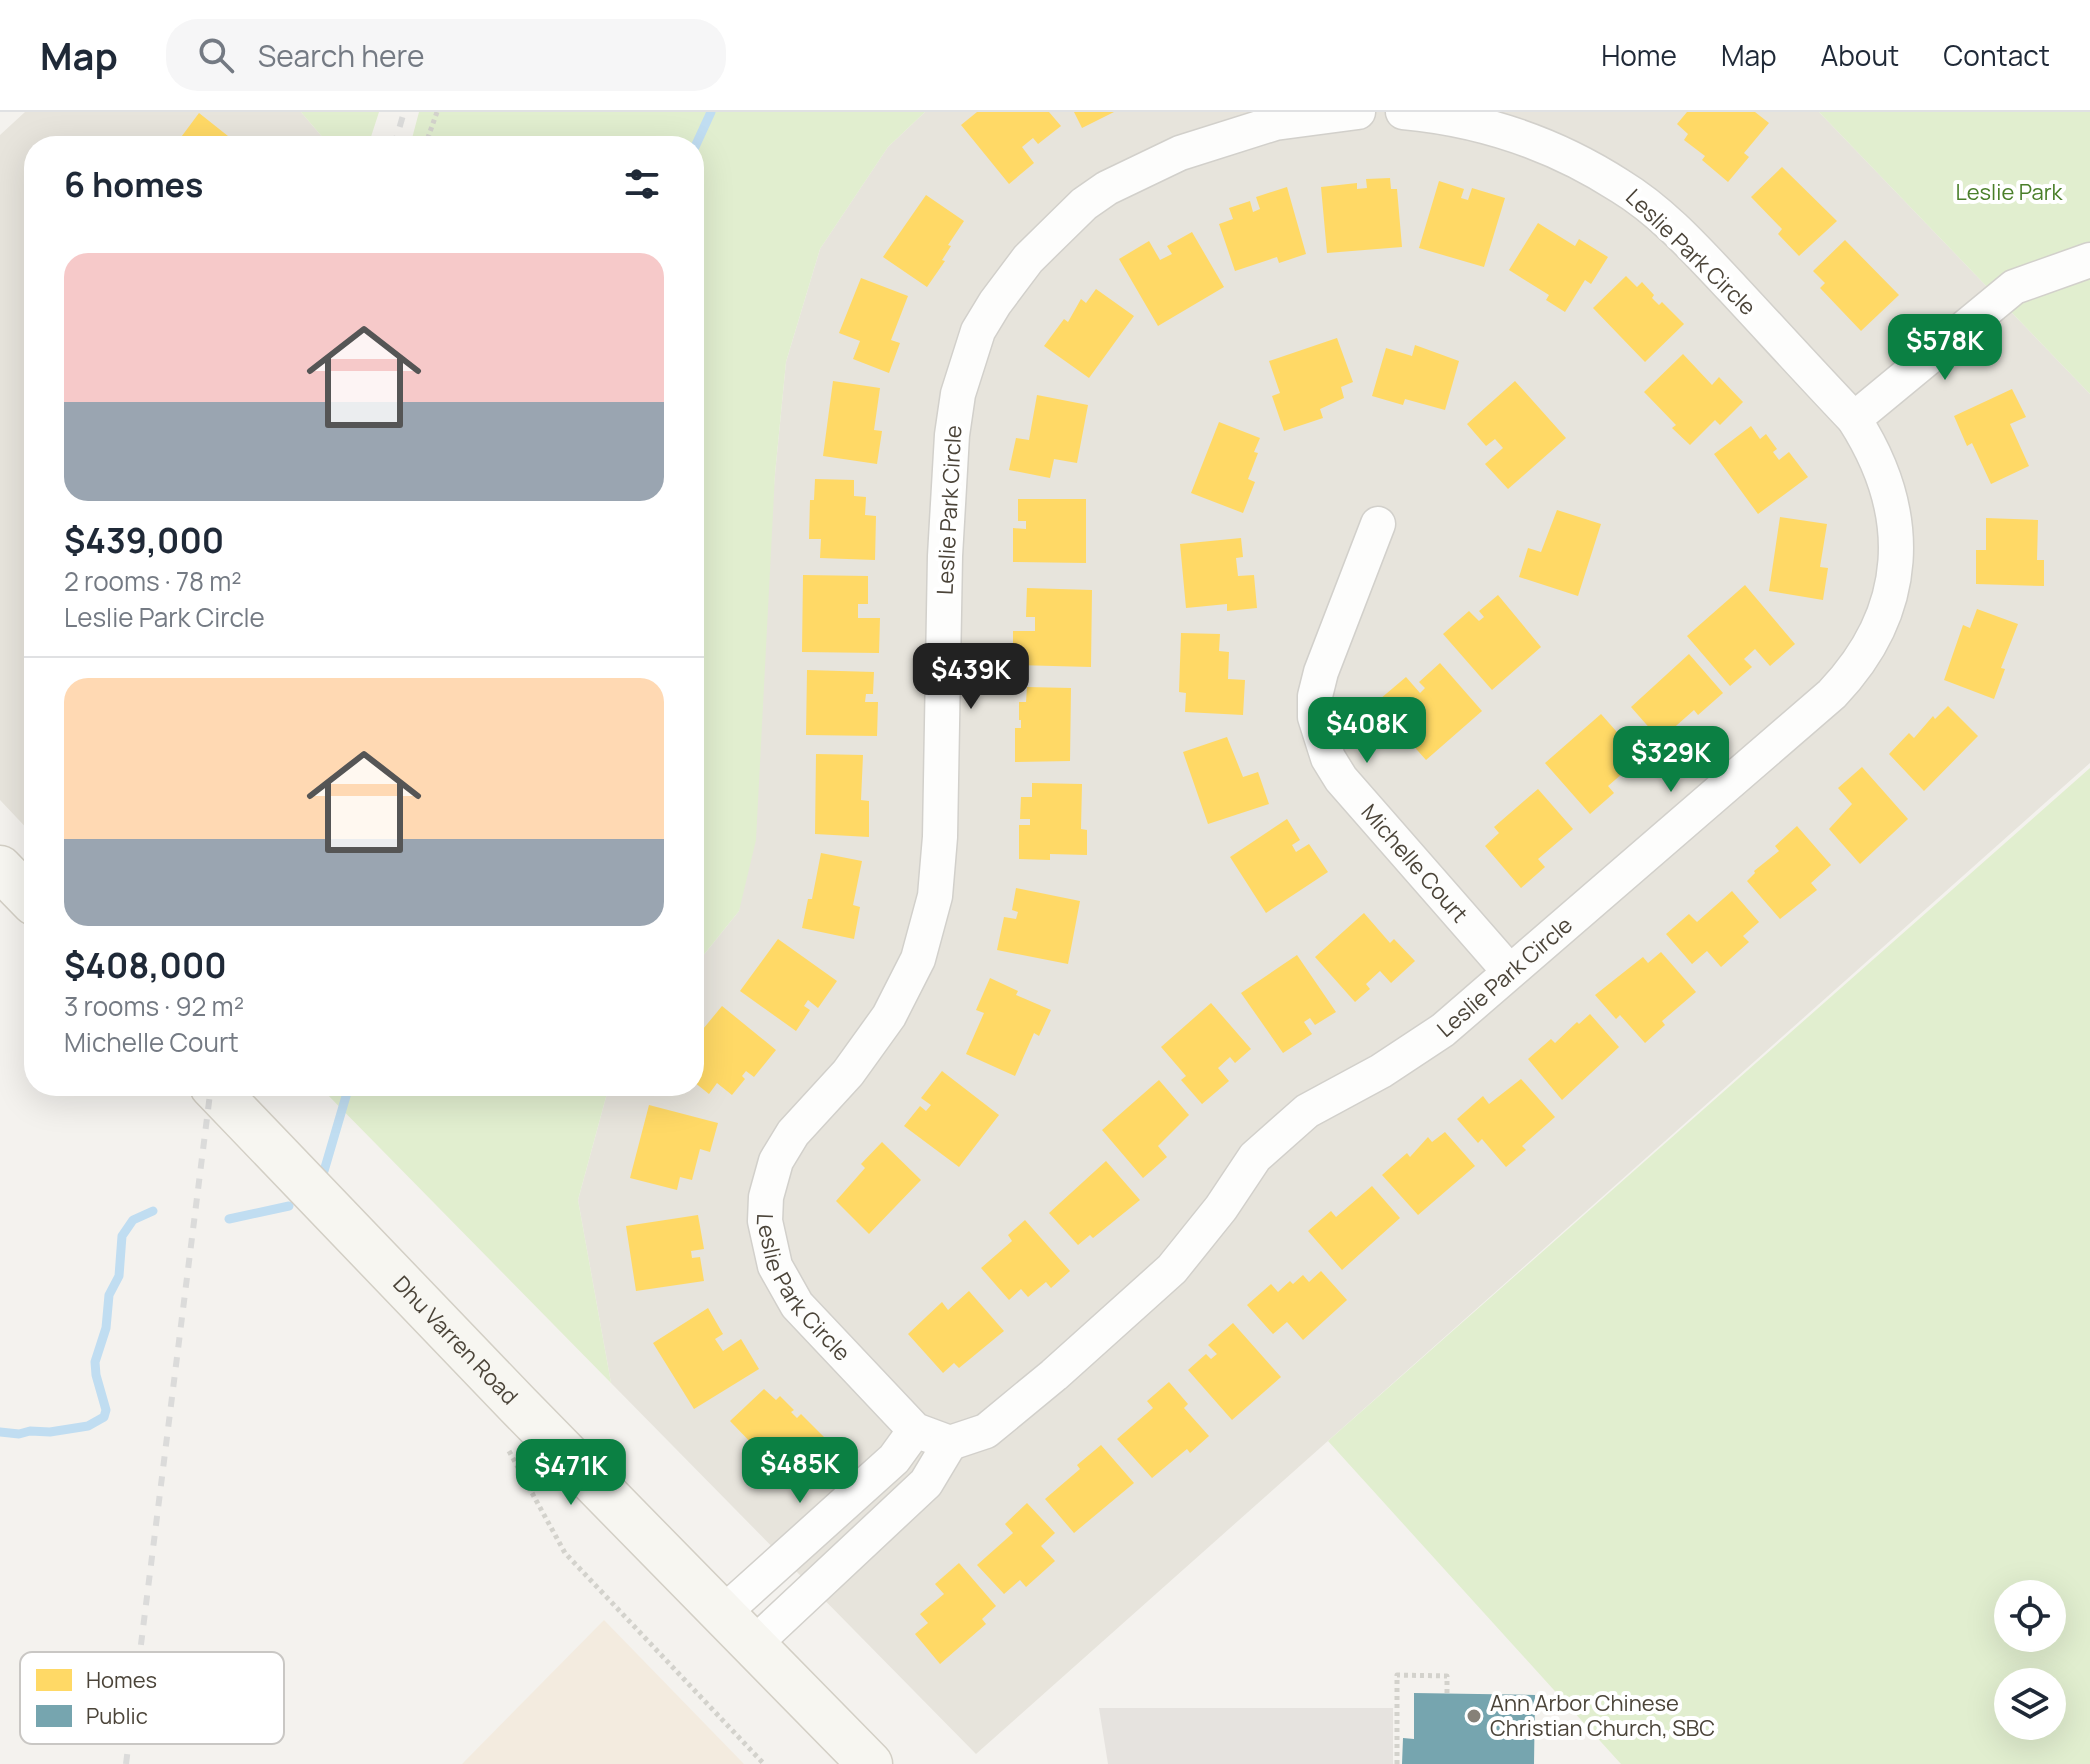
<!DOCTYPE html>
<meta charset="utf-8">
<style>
body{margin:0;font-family:Manrope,sans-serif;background:#f6f6f7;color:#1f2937;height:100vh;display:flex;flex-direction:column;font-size:30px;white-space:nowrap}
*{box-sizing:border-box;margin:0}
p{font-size:26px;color:#747a83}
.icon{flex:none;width:44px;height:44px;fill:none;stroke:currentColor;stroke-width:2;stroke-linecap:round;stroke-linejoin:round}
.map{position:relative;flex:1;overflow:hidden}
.panel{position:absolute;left:24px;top:24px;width:680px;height:960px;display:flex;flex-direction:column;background:#fff;border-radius:32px;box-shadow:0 8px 32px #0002}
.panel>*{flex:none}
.fabs{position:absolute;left:1994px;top:1468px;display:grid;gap:16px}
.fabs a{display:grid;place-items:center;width:72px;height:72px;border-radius:50%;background:#fff;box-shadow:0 8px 32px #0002;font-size:40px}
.price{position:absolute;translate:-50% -68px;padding:0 18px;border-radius:16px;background:#0b8043;color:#fff;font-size:26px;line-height:52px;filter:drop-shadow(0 2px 4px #0008)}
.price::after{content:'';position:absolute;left:50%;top:48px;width:24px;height:18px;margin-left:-12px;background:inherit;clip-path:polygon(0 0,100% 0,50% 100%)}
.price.on{background:#222;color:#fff}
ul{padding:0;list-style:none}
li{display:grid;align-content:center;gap:16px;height:424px;padding:0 40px}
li+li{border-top:2px solid #e0e1e3}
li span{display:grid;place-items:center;height:248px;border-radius:24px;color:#555}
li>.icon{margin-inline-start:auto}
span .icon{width:144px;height:144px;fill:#fffc;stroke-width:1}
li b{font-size:34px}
h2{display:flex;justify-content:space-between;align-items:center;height:96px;padding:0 40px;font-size:34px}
header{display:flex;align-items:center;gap:48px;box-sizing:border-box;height:112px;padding:0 40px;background:#fff;border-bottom:2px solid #e0e1e3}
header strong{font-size:38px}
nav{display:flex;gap:44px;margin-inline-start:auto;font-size:28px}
.search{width:560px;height:72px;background:#f6f6f7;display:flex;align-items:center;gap:20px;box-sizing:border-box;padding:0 28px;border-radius:32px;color:#747a83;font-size:30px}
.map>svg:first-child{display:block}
.residential{fill:#e7e4dc}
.commercial{fill:#f3ebdf}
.green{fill:#e1eecf;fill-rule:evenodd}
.parking{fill:#e6e3df}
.homes{fill:#ffd966}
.public{fill:#76a5af}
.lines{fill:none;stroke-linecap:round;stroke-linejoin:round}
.stream{stroke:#c0ddf1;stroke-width:9}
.minor-casing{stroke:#d2d0cb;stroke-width:37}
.secondary-casing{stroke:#d3cfc5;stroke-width:47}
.path{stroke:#d3d2cc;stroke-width:5;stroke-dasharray:4 4;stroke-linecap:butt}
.minor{stroke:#fdfdfc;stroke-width:34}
.secondary{stroke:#f7f6f1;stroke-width:44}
.rail{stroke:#dbdbda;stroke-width:6;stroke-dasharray:10 10;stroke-linecap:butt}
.poi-dot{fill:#868178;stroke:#fff;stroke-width:3}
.labels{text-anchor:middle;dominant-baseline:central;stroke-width:8;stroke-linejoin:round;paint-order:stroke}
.park-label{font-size:22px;fill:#4a7f2a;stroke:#fff}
.street-label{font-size:22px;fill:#4b4439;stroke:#fff}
.poi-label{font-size:22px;fill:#4b4439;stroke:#fff;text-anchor:start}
.key{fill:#fff;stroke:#c9c7c4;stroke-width:2}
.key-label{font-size:22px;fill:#4b4439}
</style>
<header>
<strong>Map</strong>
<div class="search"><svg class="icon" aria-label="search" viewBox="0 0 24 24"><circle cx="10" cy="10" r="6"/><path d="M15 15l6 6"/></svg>Search here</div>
<nav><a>Home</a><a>Map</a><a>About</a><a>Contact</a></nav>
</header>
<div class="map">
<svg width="2090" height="1652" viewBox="0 0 2090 1652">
<rect width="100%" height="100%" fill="#f4f2ee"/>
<path class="residential" d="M25 0H301L330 34H34V724L0 688V23Z
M925 0H1819L2090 282V651L976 1642 611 1271 578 1088 609 974H694V855L739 799 775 362 786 250 820 137 888 35Z"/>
<path class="commercial" d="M604 1508 744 1652H462Z"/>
<path class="green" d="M301 0H379L368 34H330Z
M419 0H925L888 35 820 137 786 250 775 362 756 728 739 799 694 855V34H410Z
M1819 0H2090V282Z
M2090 656V1652H1621L1328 1329ZM2008 1482H2052V1526H2008ZM2008 1570H2052V1614H2008Z
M319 974H609L578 1088 611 1271Z"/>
<path class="parking" d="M1099 1596H1393V1652H1108Z"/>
<path class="homes" d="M977 0H1049L1061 14 1038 32 1033 26 1022 35 1034 51 1009 72 961 13Z
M1074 0H1114L1082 16Z
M1687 0H1755L1769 11 1744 41 1749 45 1728 70 1702 48 1705 44 1684 28 1688 22 1677 12Z
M199 1 233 28 228 34H179L176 32Z
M1782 55 1837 109 1799 144 1778 122 1782 117 1751 85Z
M1390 66 1391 77H1397L1402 135 1327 141 1321 75 1357 71V77L1367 76 1366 67Z
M1439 69 1464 77 1461 86 1468 88 1472 76 1505 86 1484 155 1419 136Z
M1287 75 1306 142 1279 151 1277 145 1235 159 1219 112 1233 107 1229 96 1250 89 1253 100 1260 97 1256 85Z
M926 83 964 109 948 133 951 134 942 148 945 149 927 175 883 145Z
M1538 111 1575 134 1579 127 1608 145 1591 172 1585 168 1565 200 1546 188 1549 183 1509 158Z
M1192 120 1224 175 1158 214 1119 147 1149 129 1160 148 1172 142 1167 134Z
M1845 128 1899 183 1861 219 1820 176 1825 171 1813 159Z
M1626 164 1637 175 1642 170 1654 183 1652 186 1659 193 1662 190 1684 212 1645 250 1593 196Z
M861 166 908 184 891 228 900 231 889 261 853 247 860 229 839 221Z
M1096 177 1134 204 1089 266 1044 234 1064 207 1068 210 1081 187 1086 191Z
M1337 226 1353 270 1341 275 1344 286 1320 297 1323 306 1284 319 1272 284 1280 281 1269 249Z
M1415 233 1459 249 1445 298 1405 287 1403 293 1372 284 1386 236 1412 244Z
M1683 242 1712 273 1719 265 1743 290 1720 313 1715 308 1690 333 1672 316 1676 313 1644 280Z
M833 269 880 276 874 318 882 319 877 352 823 344Z
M1515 269 1566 326 1508 377 1485 352 1503 336 1495 327 1486 334 1467 312Z
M2012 277 2026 305 2010 312 2029 354 1991 372 1972 331 1967 334 1954 304Z
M1037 283 1088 293 1077 351 1054 347 1050 366 1009 358 1016 326 1029 328Z
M1219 310 1260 326 1254 340 1258 341 1248 367 1255 370 1243 401 1191 381Z
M1751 314 1760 327 1766 322 1777 337 1773 340 1779 348 1789 340 1808 365 1758 402 1714 342Z
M815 367 854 368V384L866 385 865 403 876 404 875 448 820 446 821 427H809L810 388H814Z
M1018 387H1086V451L1013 450V416L1026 417V409H1018Z
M1557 398 1601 412 1578 484 1519 465 1528 436 1541 440Z
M1780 405 1827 412 1820 455 1828 456 1823 488 1769 479Z
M1986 406 2038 408 2037 448H2044V474L1976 472V438H1986Z
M1241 426 1243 445 1236 446 1238 464 1254 463 1257 496 1227 499V492L1186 496 1180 432Z
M803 463 868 464V492H858V506H880L879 541 802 540Z
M1745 473 1795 532 1770 554 1755 537 1744 547 1752 555 1730 574 1687 524Z
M1027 476 1092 478 1091 555 1013 553V519H1035V505H1026Z
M1498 483 1541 535 1492 578 1443 522 1469 499 1479 509 1484 505 1479 499Z
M1977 497 2018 512 2001 556 2005 557 1994 587 1944 568 1963 513 1970 516Z
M1181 521 1220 522 1219 539 1229 540 1228 567 1245 568 1243 603 1185 600 1186 581 1179 580Z
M1689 542 1723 581 1698 603 1694 598 1660 628 1631 595Z
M1440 551 1482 599 1426 648 1394 612 1398 608 1380 587 1406 565 1420 581 1425 576 1419 570Z
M807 558 874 560 873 582H866L865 590H878L877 624 806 623Z
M1027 575 1071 576 1070 649 1015 650V616H1021V608H1019V590H1026Z
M1948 594 1978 624 1924 679 1889 642 1909 621 1914 626 1933 604 1935 607Z
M1601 602 1632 637 1622 646 1630 655 1608 674 1614 681 1590 702 1545 651Z
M1227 625 1243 665 1258 660 1269 692 1208 712 1183 640Z
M816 642 863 643 861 688 869 689V725L815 722Z
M1862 655 1908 707 1860 752 1829 717 1852 692 1838 676Z
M1032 671 1082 672 1081 717 1087 718V743L1050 742V748L1019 747V713H1030V707H1020L1021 685H1032Z
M1538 677 1573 717 1538 747 1545 755 1521 776 1485 734 1499 721 1494 715Z
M1287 707 1300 728 1292 733 1296 740 1309 732 1328 760 1266 801 1230 745Z
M1797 714 1831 753 1811 771 1817 778 1780 807 1747 769 1755 761 1754 759 1779 739 1775 734Z
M821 741 862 749 853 793 860 795 854 827 802 816 808 787H812Z
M1016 776 1080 789 1068 852 997 838 1004 805 1016 807 1018 800 1012 798Z
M1732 779 1759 810 1743 824 1749 830 1721 855 1707 839 1692 852 1666 822 1689 802 1697 810Z
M1364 801 1390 831 1394 827 1415 849 1391 871 1380 859 1366 872 1370 877 1355 890 1315 845Z
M778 827 837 869 818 896 808 888 804 894 810 898 796 919 740 879Z
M1661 840 1696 880 1662 909 1665 913 1645 931 1620 903 1616 907 1595 883 1643 845 1648 851Z
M1297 843 1336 900 1315 913 1310 906 1304 910 1312 922 1283 941 1241 881Z
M990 866 1018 879 1016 883 1051 898 1039 924 1034 921 1015 964 966 942 984 901 976 898Z
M1211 891 1251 937 1235 951 1230 945 1218 956 1229 969 1202 992 1181 968 1186 964 1161 935Z
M722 894 776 938 754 965 746 959 742 964 745 967 732 983 717 971 709 982 694 970V928Z
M1590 902 1619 935 1562 988 1528 947 1551 927 1555 931 1577 910 1579 912Z
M942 959 999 1003 959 1055 904 1014 920 994 926 999 931 993 921 986Z
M1521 967 1555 1005 1522 1034 1526 1038 1506 1055 1482 1027 1478 1031 1457 1007 1483 984 1489 992Z
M1159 968 1189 1003 1158 1034 1167 1045 1143 1066 1102 1018Z
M649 993 718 1011 710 1040 700 1037 692 1068 680 1065 677 1078 630 1066Z
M1445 1020 1475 1054 1418 1103 1382 1063 1407 1041 1410 1045 1428 1025 1432 1030Z
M882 1030 921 1068 869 1122 836 1089 865 1056 861 1052Z
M1106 1049 1140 1088 1093 1126 1090 1123 1078 1133 1049 1101Z
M1372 1074 1400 1106 1342 1158 1308 1119 1331 1099 1336 1105Z
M698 1103 704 1137 691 1139 692 1146 700 1145 704 1169 636 1179 626 1114Z
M1025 1108 1070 1159 1051 1176 1046 1170 1028 1185 1021 1177 1009 1188 981 1156 1012 1129 1008 1123Z
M1321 1159 1347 1188 1303 1228 1287 1210 1273 1222 1247 1193 1271 1172 1278 1180 1290 1169 1293 1172 1303 1163 1309 1170Z
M969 1179 1004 1219 959 1256 954 1251 943 1261 908 1222 942 1190 948 1198Z
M708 1196 723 1222 715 1227 723 1239 741 1227 759 1257 694 1297 653 1231Z
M1233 1211 1281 1265 1232 1308 1188 1258 1206 1242 1211 1247 1217 1242 1208 1233Z
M1169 1270 1188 1292 1184 1296 1209 1324 1190 1341 1187 1337 1152 1366 1117 1327 1153 1296 1147 1289Z
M764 1277 776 1288 780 1284 794 1298 791 1300 797 1306 801 1302 824 1325 784 1365 730 1309Z
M1101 1333 1134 1371 1074 1421 1045 1387 1080 1357 1077 1353Z
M1027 1391 1055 1421 1041 1434 1055 1449 1026 1475 1020 1468 1004 1482 977 1453 1013 1421 1005 1412Z
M959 1451 996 1494 982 1507 986 1512 940 1552 915 1522 928 1511 920 1502 944 1482 935 1472Z"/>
<path class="public" d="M1414 1581 1535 1583 1534 1652H1402L1403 1626 1414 1627Z"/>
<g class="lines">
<path class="stream" d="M694 37 711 0
M324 1059 349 974
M229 1107 289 1094
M0 1320 19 1322 30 1319 50 1320 88 1314 104 1305 106 1298 96 1263 95 1250 106 1216 109 1183 119 1164 122 1124 133 1108 153 1099"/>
<g class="minor-casing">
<g id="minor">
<path id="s1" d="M1358 0 1275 11 1180 41 1107 76 1084 92 1028 147 995 191 978 219 958 282 952 323 945 444 940 725 935 784 918 847 889 904 848 961 793 1021 776 1049 766 1085 765 1109 775 1154 797 1193 915 1318 950 1331 986 1319 1054 1263 1172 1157 1221 1096 1255 1045 1307 999 1381 959 1443 918 1832 582C1911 499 1915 402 1854 307 1813 264 1773 220 1733 177 1699 141 1663 100 1620 74 1555 32 1480 7 1403 0"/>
<path d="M1854 307 2014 175 2090 148"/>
<path id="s2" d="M1378 412 1321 560 1315 584V605L1328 646 1341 667 1509 859"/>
<path d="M722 1502 894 1347 915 1318"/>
<path d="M753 1533 926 1371 950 1331"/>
</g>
</g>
<g class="secondary-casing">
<g id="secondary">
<path d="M0 756 34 791"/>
<path id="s3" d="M212 974 518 1293 870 1652"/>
</g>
</g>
<path class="path" d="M425 34 437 0
M694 745 695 749
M509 1339 565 1441 764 1652
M1397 1652V1563L1447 1564V1581"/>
<use href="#minor" class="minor"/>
<use href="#secondary" class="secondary"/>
<path class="rail" d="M394 34 404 0
M126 1652 211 974"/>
</g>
<circle class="poi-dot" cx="1474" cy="1604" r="8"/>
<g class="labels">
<g class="park-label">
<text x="2009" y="80">Leslie Park</text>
</g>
<g class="street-label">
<text transform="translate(1691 140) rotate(44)">Leslie Park Circle</text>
<text transform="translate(949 398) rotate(-87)">Leslie Park Circle</text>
<text stroke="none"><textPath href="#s2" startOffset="384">Michelle Court</textPath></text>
<text stroke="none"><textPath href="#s1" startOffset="2436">Leslie Park Circle</textPath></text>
<text stroke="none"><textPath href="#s1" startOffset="1480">Leslie Park Circle</textPath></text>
<text stroke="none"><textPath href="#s3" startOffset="352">Dhu Varren Road</textPath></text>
</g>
<g class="poi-label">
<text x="1490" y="1591">Ann Arbor Chinese<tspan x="1490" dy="25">Christian Church, SBC</tspan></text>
</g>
</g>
<rect x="20" y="1540" width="264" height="92" rx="12" class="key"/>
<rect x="36" y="1557" width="36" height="22" fill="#ffd966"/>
<rect x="36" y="1593" width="36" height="22" fill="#76a5af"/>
<g class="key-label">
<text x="86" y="1576">Homes</text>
<text x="86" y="1612">Public</text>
</g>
</svg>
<div class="fabs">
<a><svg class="icon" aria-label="locate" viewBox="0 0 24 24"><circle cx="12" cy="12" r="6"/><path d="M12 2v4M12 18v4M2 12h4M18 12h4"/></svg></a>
<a><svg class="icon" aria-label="layers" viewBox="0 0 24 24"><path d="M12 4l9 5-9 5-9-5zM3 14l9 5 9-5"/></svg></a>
</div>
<b class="price" style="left:1945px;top:270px">$578K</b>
<b class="price on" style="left:971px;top:599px">$439K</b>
<b class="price" style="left:1367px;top:653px">$408K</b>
<b class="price" style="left:1671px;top:682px">$329K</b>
<b class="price" style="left:800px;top:1393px">$485K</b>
<b class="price" style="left:571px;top:1395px">$471K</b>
<section class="panel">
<h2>6 homes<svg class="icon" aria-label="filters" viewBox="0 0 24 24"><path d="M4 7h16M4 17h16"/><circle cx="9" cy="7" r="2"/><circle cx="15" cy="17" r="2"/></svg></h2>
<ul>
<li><span style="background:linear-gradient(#f6c9c9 60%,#9aa5b1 0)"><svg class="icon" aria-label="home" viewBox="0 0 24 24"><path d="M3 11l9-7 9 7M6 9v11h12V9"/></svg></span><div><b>$439,000</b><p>2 rooms · 78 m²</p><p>Leslie Park Circle</p></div></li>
<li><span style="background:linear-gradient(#ffd9b3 65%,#9aa5b1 0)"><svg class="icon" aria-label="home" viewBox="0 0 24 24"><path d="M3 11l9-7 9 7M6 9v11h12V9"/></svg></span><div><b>$408,000</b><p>3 rooms · 92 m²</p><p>Michelle Court</p></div></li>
</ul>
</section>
</div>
